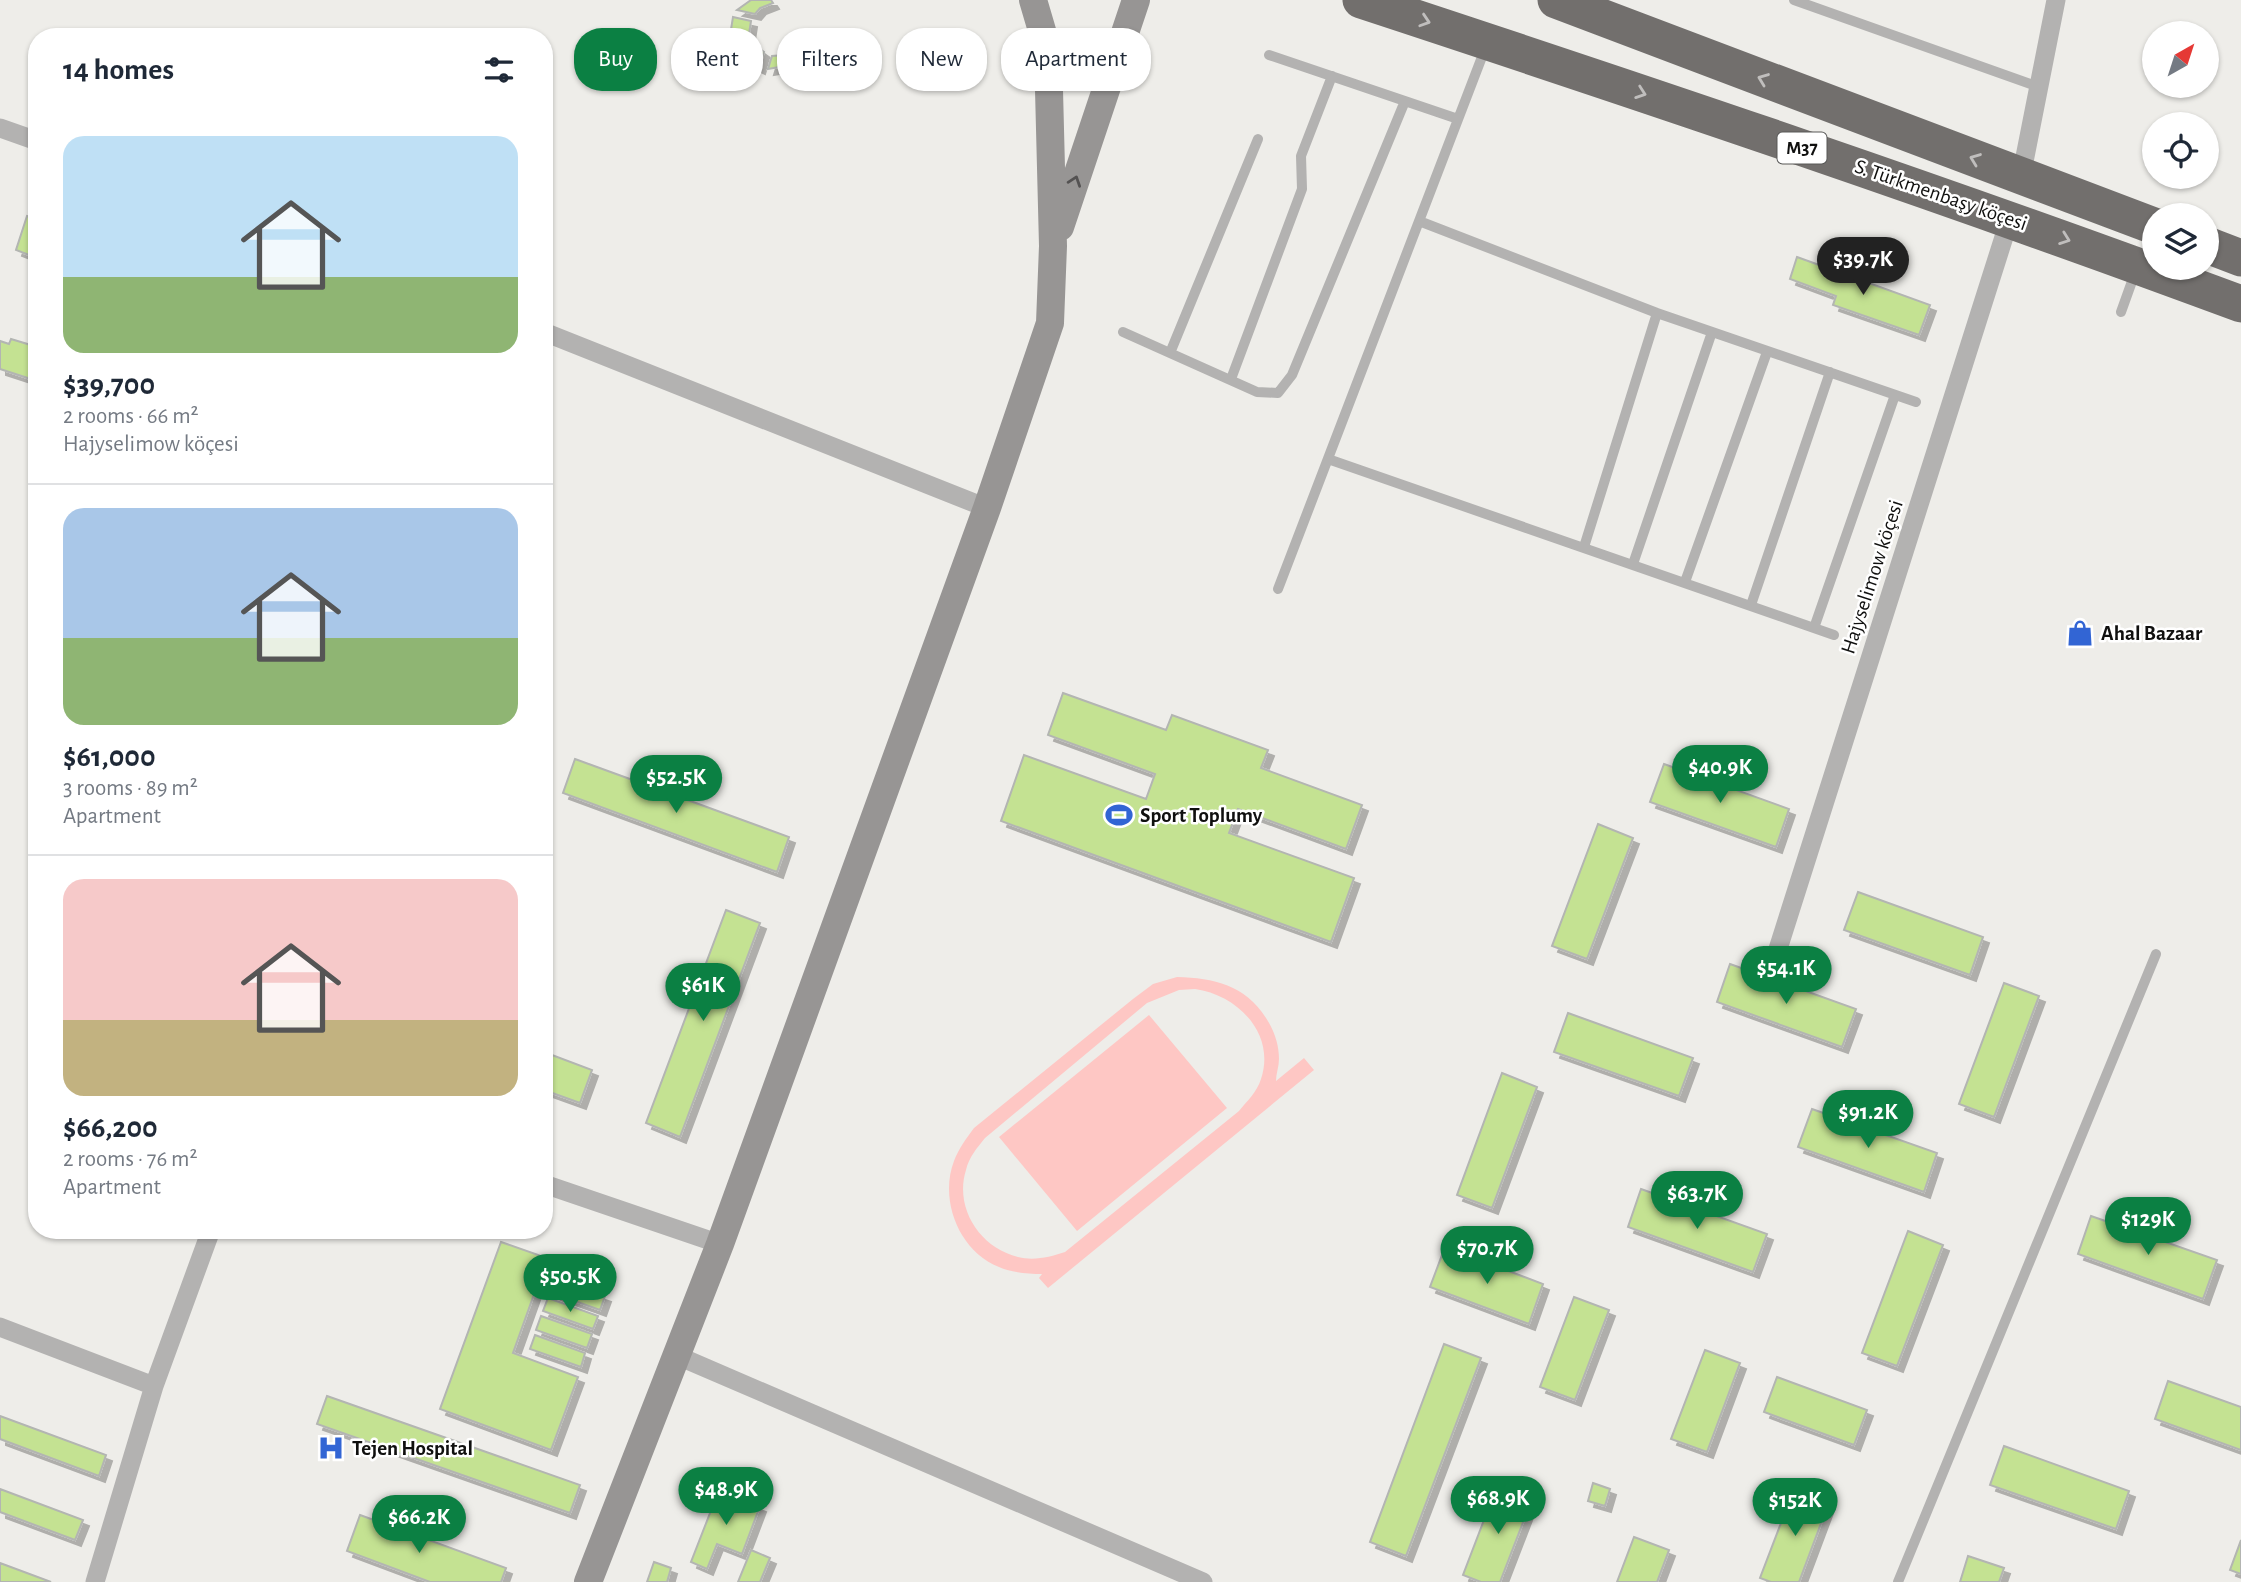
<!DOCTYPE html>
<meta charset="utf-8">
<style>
body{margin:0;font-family:"Alegreya Sans",sans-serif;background:#f6f6f7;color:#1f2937;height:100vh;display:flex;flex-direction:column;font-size:26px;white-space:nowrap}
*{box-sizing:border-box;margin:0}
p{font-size:23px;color:#747a83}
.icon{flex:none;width:38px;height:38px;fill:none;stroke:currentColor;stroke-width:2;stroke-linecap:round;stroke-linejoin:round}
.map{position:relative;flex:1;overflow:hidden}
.sheet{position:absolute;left:28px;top:28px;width:525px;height:1211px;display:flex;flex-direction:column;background:#fff;border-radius:28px;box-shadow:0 2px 5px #0004}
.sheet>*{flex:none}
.banner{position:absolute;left:574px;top:28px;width:665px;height:63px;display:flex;gap:14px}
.needle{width:46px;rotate:39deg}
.buttons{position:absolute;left:2142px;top:21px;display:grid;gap:14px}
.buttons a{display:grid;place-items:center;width:77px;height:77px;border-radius:50%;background:#fff;box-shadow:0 2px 5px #0004;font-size:35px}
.price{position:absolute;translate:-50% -60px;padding:0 16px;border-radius:24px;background:#0b8043;color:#fff;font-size:23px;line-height:46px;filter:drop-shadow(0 2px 4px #0008)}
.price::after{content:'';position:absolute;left:50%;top:42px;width:21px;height:16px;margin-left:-10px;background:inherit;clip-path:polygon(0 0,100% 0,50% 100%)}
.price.current{background:#222;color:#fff}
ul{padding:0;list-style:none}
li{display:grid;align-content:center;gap:14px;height:371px;padding:0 35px}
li+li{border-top:2px solid #e0e1e3}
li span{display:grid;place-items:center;height:217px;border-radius:21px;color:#555}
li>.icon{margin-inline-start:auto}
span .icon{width:126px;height:126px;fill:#fffc;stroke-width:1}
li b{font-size:30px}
h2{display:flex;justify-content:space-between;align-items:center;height:84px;padding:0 35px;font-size:30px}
.pill{padding:0 24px;border-radius:28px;background:#fff;box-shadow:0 2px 5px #0004;font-size:24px;line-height:63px}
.pill.current{background:#0b8043;color:#fff}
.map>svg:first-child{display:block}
.green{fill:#fec7c4;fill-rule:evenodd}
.building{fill:#c4e292;stroke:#b3b5b2;stroke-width:2;filter:url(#shadow)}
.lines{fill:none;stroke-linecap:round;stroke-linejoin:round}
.lane{stroke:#b3b2b1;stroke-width:10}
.street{stroke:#b3b2b1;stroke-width:19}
.secondary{stroke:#979594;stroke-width:28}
.highway{stroke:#726f6d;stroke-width:37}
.oneway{stroke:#c0bebd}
.oneway2{stroke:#545252}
.labels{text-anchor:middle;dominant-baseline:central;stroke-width:5;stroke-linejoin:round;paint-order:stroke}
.shield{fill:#fff;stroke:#585857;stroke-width:2}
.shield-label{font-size:19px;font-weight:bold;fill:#10100f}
.street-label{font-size:21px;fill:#10100f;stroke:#fff}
.poi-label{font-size:21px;font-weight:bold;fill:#10100f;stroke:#fff;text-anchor:start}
</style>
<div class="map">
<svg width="2241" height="1582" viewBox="0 0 2241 1582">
<defs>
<filter id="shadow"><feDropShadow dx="6" dy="6" stdDeviation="0" flood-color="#0004"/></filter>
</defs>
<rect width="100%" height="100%" fill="#eeede9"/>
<path class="green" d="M1177 977C1214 978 1245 985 1266 1018 1274 1030 1279 1044 1279 1059 1279 1066 1276 1074 1276 1081L1304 1058 1314 1070 1048 1288 1039 1278 1042 1274C1028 1274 1013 1273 999 1267 959 1251 939 1200 954 1161 959 1148 966 1139 974 1128L1133 999 1153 984ZM1195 989C1238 995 1276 1034 1261 1079 1257 1092 1247 1101 1239 1111L1065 1252C1050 1257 1034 1261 1018 1257 980 1248 954 1208 966 1170 969 1157 977 1148 985 1138L1147 1003 1179 990Z
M1149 1015 1227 1108 1077 1231 999 1137Z"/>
<path class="building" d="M771 0 773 3 760 8 755 14 737 10 751 0Z
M733 17 751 21 749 34 753 44 764 52 759 68 743 60 728 48Z
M826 36 830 46 806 57 802 47Z
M795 50 799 60 785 66 768 69 772 56 785 55Z
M27 216 37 219V258L16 250Z
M1797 257 1930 305 1919 335 1833 305 1836 296 1790 279Z
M11 339 34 346 32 353 37 354V381L0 369V341L9 344Z
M1063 693 1166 730 1172 715 1268 750 1261 768 1362 805 1346 849 1238 809 1229 833 1354 878 1331 942 1001 821 1024 755 1146 799 1155 774 1048 735Z
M575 759 789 837 777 872 563 793Z
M1664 764 1789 809 1776 847 1650 802Z
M1598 824 1633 838 1587 959 1552 946Z
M1858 892 1983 937 1970 975 1844 930Z
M726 910 760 923 680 1137 646 1123Z
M1730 964 1856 1009 1842 1047 1717 1002Z
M2004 983 2039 996 1994 1117 1959 1104Z
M1568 1013 1693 1058 1679 1096 1554 1052Z
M544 1052 592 1070 580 1103 544 1090Z
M1502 1073 1537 1087 1492 1208 1457 1195Z
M1812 1109 1937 1153 1924 1192 1798 1147Z
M1641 1189 1767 1234 1753 1272 1628 1227Z
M2091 1216 2217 1260 2203 1299 2078 1254Z
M1908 1231 1943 1245 1897 1366 1862 1353Z
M501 1242 547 1258 513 1353 578 1377 551 1450 440 1409Z
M1445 1247 1543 1284 1529 1324 1430 1287Z
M563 1259 595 1270 590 1284 558 1273Z
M554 1279 605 1296 600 1310 549 1292Z
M1574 1297 1609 1310 1575 1400 1540 1387Z
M548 1298 598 1316 593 1329 543 1311Z
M541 1316 592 1334 587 1348 536 1330Z
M535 1335 585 1353 581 1367 530 1349Z
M1444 1344 1481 1358 1406 1556 1370 1542Z
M1705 1350 1740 1363 1707 1452 1671 1439Z
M1777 1377 1867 1410 1854 1445 1764 1412Z
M2168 1381 2241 1407V1450L2155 1419Z
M327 1396 580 1485 570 1513 317 1424Z
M0 1416 106 1455 99 1476 0 1439Z
M2004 1446 2129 1491 2116 1529 1990 1485Z
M1593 1483 1610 1489 1605 1506 1588 1501Z
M1497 1486 1532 1499 1500 1582H1481L1463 1575Z
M0 1489 83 1520 75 1540 0 1512Z
M1794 1489 1829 1502 1799 1582H1771L1760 1578Z
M719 1490 760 1506 742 1554 717 1544 707 1569 691 1562Z
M360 1515 506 1568 501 1582H430L347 1551Z
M1634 1537 1669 1550 1657 1582H1617Z
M2241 1540V1574L2230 1570Z
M751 1550 770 1558 760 1582H738Z
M1968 1556 2004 1568 1999 1582H1960Z
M654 1562 671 1568 667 1582H647Z
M0 1563 51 1582H0Z"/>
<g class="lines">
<path class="lane" d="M1794 0 2039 87
M1269 55 1458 119
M1419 221 1657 313 1916 402
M2121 312 2135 273
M1123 332 1257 392 1278 393 1292 375 1405 101
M1170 353 1258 139
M1231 379 1302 189 1301 156 1332 76
M1328 459 1834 635
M1584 547 1657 313
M1633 564 1712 332
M1685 582 1767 352
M1278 589 1485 49
M1751 605 1830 372
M1814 628 1895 395
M1898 1582 2156 954"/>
<path class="street" d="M0 128 37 141
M2021 177 2056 0
M544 332 987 508
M1778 949 2010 218
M544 1184 720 1244
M0 1327 154 1386 211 1230
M678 1356 1203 1582
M95 1582 154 1386"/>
<path class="secondary" d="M1060 227 1136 0
M588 1582 720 1244 987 508 1050 323 1053 246 1048 51 1033 0"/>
<path class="highway" d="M1361 0C1656 97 1950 196 2241 304
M1556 0 2154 226
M2207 245 2241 258"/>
</g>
<defs><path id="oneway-chevron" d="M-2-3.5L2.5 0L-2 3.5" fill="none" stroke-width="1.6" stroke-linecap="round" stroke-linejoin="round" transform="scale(1.75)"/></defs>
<g class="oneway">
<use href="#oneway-chevron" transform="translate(1425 21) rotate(18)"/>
<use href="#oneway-chevron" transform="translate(1763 79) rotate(-159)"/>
<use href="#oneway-chevron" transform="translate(1641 93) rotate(19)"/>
<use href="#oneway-chevron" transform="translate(1975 159) rotate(-159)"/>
<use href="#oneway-chevron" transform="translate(2065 239) rotate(20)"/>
</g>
<use class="oneway2" href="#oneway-chevron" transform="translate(1075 181) rotate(-71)"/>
<defs>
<g id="shop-bare" transform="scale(2.1)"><path d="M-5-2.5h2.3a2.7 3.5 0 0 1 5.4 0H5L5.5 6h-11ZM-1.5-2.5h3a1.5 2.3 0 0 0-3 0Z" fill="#3265d4" stroke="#fff" stroke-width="2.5" paint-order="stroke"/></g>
<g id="stadium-bare" transform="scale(2.1)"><path d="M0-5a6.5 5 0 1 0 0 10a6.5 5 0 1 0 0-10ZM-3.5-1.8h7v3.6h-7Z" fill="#3265d4" stroke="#fff" stroke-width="2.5" paint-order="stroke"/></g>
<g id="hospital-bare" transform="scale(2.1)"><path d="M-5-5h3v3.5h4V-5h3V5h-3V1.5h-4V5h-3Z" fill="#3265d4" stroke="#fff" stroke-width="2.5" paint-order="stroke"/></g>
</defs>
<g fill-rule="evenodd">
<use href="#shop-bare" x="2080" y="633"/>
<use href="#stadium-bare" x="1119" y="815"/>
<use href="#hospital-bare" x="331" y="1448"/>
</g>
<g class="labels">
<rect class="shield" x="1777.5" y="132.5" width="49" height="31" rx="5"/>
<g class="shield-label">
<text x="1802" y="148">M37</text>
</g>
<g class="street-label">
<text transform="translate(1941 195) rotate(19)">S. Türkmenbaşy köçesi</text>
<text transform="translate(1872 577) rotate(-72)">Hajyselimow köçesi</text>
</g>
<g class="poi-label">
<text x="2101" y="633">Ahal Bazaar</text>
<text x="1140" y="815">Sport Toplumy</text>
<text x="352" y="1448">Tejen Hospital</text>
</g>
</g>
</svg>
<div class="buttons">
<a><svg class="needle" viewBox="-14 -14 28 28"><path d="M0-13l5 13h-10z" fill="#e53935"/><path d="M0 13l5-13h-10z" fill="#747a83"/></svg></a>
<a><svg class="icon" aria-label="locate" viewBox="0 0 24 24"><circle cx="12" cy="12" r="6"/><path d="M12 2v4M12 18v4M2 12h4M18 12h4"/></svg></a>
<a><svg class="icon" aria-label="layers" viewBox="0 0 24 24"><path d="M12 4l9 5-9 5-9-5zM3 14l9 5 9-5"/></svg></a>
</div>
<b class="price current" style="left:1863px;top:297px">$39.7K</b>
<b class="price" style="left:1720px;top:805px">$40.9K</b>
<b class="price" style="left:676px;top:815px">$52.5K</b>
<b class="price" style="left:1786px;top:1006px">$54.1K</b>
<b class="price" style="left:703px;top:1023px">$61K</b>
<b class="price" style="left:1868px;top:1150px">$91.2K</b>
<b class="price" style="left:1697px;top:1231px">$63.7K</b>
<b class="price" style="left:2148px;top:1257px">$129K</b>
<b class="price" style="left:1487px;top:1286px">$70.7K</b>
<b class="price" style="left:570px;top:1314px">$50.5K</b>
<b class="price" style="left:726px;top:1527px">$48.9K</b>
<b class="price" style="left:1498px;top:1536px">$68.9K</b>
<b class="price" style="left:1795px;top:1538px">$152K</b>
<b class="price" style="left:419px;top:1555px">$66.2K</b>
<div class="banner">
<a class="pill current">Buy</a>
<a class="pill">Rent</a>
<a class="pill">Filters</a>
<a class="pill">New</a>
<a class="pill">Apartment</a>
</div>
<section class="sheet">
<h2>14 homes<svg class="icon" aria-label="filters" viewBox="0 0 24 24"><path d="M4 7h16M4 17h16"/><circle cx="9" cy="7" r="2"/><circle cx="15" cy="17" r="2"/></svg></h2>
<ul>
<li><span style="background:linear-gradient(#bfe0f5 65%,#8fb573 0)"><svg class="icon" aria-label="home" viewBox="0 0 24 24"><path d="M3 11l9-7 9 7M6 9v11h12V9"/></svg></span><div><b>$39,700</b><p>2 rooms · 66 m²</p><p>Hajyselimow köçesi</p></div></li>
<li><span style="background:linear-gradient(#a9c7e8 60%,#8fb573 0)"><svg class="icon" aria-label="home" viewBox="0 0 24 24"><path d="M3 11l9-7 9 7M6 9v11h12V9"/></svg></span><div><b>$61,000</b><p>3 rooms · 89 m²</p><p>Apartment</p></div></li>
<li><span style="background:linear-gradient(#f6c9c9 65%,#c2b280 0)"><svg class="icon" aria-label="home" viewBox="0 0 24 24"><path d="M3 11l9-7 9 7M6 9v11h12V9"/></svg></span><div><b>$66,200</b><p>2 rooms · 76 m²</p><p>Apartment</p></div></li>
</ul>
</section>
</div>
